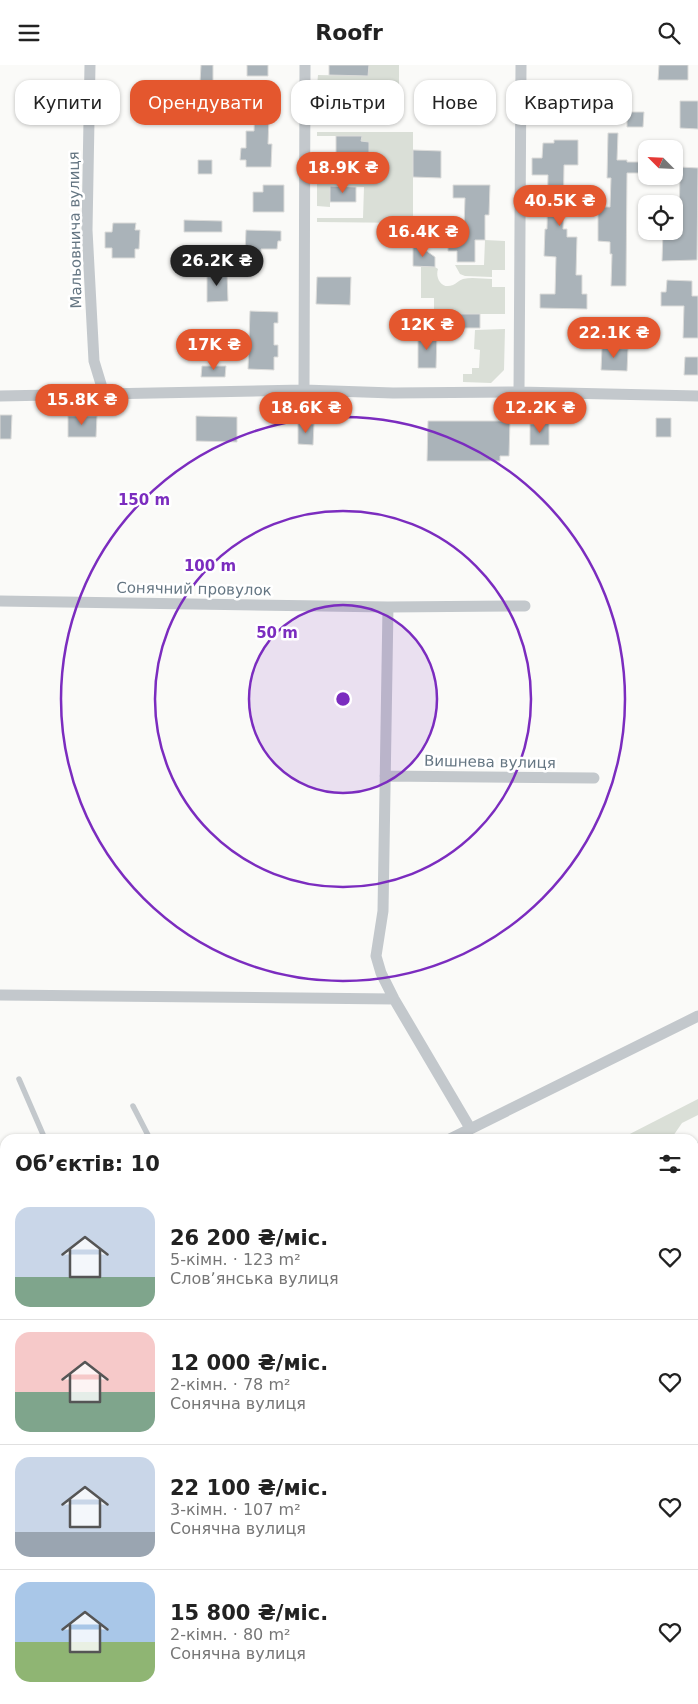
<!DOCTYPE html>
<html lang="uk">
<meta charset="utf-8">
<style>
body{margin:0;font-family:"DejaVu Sans",sans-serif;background:#f6f6f6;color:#222;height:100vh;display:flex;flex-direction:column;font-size:19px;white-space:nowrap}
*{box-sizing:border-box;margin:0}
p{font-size:16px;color:#767676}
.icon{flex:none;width:28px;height:28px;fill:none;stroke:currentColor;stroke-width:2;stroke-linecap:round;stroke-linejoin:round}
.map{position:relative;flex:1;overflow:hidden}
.panel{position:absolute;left:0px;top:1069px;width:699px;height:571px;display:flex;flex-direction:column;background:#fff;border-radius:15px 15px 0 0;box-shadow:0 1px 4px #0004}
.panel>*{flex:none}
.hud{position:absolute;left:15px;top:15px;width:669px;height:45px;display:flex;gap:10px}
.needle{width:32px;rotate:294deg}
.fabs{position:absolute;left:638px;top:75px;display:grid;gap:10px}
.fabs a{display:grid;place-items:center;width:45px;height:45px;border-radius:10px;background:#fff;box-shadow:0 1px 4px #0004;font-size:25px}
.price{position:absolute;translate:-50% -42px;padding:0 11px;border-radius:18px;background:#e4572e;color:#fff;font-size:16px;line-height:32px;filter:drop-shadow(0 1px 2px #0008)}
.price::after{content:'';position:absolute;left:50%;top:30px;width:15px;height:11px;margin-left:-8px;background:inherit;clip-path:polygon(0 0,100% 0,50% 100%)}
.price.on{background:#222;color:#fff}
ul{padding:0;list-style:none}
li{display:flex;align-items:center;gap:15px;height:125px;padding:0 15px}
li+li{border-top:1px solid #e0e0e0}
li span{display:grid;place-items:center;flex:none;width:140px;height:100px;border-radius:15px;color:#555}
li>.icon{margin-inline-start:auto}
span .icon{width:60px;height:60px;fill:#fffc;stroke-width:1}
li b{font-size:21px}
h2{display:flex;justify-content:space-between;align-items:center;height:60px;padding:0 15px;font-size:21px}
.pill{padding:0 18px;border-radius:15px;background:#fff;box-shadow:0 1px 4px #0004;font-size:18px;line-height:45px}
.pill.on{background:#e4572e;color:#fff}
header{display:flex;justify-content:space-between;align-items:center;height:65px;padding:0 15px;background:#fff;font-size:22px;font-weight:600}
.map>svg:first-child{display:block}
.green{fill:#dadfd7}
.building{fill:#aab3b9;stroke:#dcdcda}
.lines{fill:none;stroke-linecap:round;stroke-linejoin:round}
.path{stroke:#bbbfc2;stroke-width:2.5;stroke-dasharray:2.5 2.5;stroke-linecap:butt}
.service{stroke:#c3c8cc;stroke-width:5.5}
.minor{stroke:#c3c8cc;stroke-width:11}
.ring{fill:none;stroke:#7b2cbf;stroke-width:2.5}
.labels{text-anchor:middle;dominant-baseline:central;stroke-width:5;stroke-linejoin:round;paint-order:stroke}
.street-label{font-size:15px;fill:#657683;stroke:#fff}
.centre{fill:#7b2cbf;stroke:#fff;stroke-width:2.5}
.ring-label{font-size:15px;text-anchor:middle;font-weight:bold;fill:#7b2cbf;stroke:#fff;stroke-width:5;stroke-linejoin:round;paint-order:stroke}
</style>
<header><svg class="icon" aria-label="menu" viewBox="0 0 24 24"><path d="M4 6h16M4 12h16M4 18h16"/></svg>Roofr<svg class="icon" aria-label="search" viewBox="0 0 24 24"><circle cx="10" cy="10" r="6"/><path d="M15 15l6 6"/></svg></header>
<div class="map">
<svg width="698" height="1639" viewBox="0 0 698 1639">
<rect width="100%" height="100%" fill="#fafaf8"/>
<path class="green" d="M369 0H399V21H317L318 10 368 11Z
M317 67H413V158L317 157V153H363L364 122 330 121V142L317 141V111L370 112 371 94H369V77L361 76V71H317Z
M485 175 505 176V205H492V212L465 211 460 209 455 200H484Z
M421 202H435L438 204C435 212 441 225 453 220 456 219 459 215 463 214 472 212 483 214 492 214V222H505V249H434V233H421Z
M505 264 504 305 491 318 463 317V309H472V303H479L480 285 474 284 475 265Z
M698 1034V1050L682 1058 671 1074H620Z
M698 1077V1639H112L111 1635H694V1079Z
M0 1292 5 1293V1635H90L92 1639H0Z"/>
<path class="building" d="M201 0H213V18L200 17Z
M247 0H268V11H247Z
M329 0H369L368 11 329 10Z
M659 0H688V15H658Z
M255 35 276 36 275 52H269L268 79H272L271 102H246V95H240L241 83H246V66H254Z
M680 36H698V64L680 63Z
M627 47H644L643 62H627Z
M608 68H618L617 95H627V97H646V108H627L626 221H611L612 189H610V177L598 176V142H610L611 113H607Z
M336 71H362L361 76 369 77V94H361V102L343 101V89H336Z
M554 75H578V100H564L563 164H567V172H577L576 210H582V229H587V244L540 243V229H555L556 192 544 191 545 164H547L548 110H532V93H542L543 78H554Z
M413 85 441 86V113L413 112Z
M198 95H212V109H198Z
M680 102 698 103 697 195 662 196 663 166H679Z
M263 120H284V147H253V127H263Z
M453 120H490L489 150H485V175H475V197H457V186H448V169H458V162H464L465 133H453Z
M330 121 356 122V137H330Z
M184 155 222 156V167H184Z
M113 158H136L135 165H140L139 184H135V193H112V183H105V167H112Z
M246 165 281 166V176H278L277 184H261V189H245Z
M413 182H421L435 192V202L413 201Z
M227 207 228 236 207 237V208Z
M317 212H351L350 240 316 239Z
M667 215 692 216V231H698V273H683L684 241H661V227H666Z
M250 246 278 247V258H274V280H278V292H274V305L248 304Z
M444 249H480V263H444Z
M193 267 227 268V279H193Z
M418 269H437L436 303H418Z
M602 283 628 284 627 306 601 305Z
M685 292H698V310H684Z
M202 301H226L225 312H201Z
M0 350H12L11 374H0Z
M68 351H97L96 372H68Z
M196 351 237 352V377L196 376Z
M656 353H671V372H656Z
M428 356H510L509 391H500V396H427Z
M298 358 314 359 313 380 298 379Z
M549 358V380H530V359Z"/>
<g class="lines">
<path class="path" d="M0 1231 5 1245
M694 1493 698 1492
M694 1532 698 1547
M100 1635 102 1639
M547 1639 548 1635"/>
<path class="service" d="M19 1014 45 1074
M133 1041 150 1074"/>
<path class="minor" d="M90 0 87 165 94 296 104 329
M304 325 305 0
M519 327 521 0
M0 331 304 325 393 328 519 327 698 331
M0 536 388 542 525 541
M388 542 383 846 376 891 381 908 394 934 470 1063
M385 711 594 713
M0 930 394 934
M450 1074 698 951"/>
</g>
<circle cx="343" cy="634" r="94" fill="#7b2cbf" fill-opacity=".12"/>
<g class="ring">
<circle cx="343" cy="634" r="94"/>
<circle cx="343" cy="634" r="188"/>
<circle cx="343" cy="634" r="282"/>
</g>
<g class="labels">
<g class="street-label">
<text transform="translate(75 165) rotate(-91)">Мальовнича вулиця</text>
<text transform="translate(194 524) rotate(1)">Сонячний провулок</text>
<text transform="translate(490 697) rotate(1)">Вишнева вулиця</text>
</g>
</g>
<circle cx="343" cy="634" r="8" class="centre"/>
<g class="ring-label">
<text x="144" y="440">150 m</text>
<text x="210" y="506">100 m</text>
<text x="277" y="573">50 m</text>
</g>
</svg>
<div class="fabs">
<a><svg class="needle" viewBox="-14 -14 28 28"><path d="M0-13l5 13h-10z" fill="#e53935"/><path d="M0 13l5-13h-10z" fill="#767676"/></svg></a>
<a><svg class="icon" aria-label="locate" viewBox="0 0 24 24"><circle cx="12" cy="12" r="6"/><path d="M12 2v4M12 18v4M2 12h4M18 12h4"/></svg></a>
</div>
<b class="price" style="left:343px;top:129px">18.9K ₴</b>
<b class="price" style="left:560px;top:162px">40.5K ₴</b>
<b class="price" style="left:423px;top:193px">16.4K ₴</b>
<b class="price on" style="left:217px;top:222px">26.2K ₴</b>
<b class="price" style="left:427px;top:286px">12K ₴</b>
<b class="price" style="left:614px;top:294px">22.1K ₴</b>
<b class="price" style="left:214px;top:306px">17K ₴</b>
<b class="price" style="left:82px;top:361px">15.8K ₴</b>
<b class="price" style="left:306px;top:369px">18.6K ₴</b>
<b class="price" style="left:540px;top:369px">12.2K ₴</b>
<div class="hud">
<a class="pill">Купити</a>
<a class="pill on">Орендувати</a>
<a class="pill">Фільтри</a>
<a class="pill">Нове</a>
<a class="pill">Квартира</a>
</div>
<section class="panel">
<h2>Об’єктів: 10<svg class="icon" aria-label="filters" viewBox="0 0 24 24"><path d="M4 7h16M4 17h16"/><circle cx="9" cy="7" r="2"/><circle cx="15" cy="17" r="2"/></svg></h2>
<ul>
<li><span style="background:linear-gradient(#c9d6e8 70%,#7fa58c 0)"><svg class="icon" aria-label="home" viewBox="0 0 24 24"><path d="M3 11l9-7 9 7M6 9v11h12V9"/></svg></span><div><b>26 200 ₴/міс.</b><p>5-кімн. · 123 m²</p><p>Словʼянська вулиця</p></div><svg class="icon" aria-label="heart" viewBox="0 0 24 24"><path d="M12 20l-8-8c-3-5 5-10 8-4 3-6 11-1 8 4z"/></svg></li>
<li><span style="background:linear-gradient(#f6c9c9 60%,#7fa58c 0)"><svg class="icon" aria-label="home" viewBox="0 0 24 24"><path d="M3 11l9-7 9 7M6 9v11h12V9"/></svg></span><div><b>12 000 ₴/міс.</b><p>2-кімн. · 78 m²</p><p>Сонячна вулиця</p></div><svg class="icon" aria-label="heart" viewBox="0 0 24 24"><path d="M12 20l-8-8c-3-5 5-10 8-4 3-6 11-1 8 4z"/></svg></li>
<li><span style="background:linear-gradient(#c9d6e8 75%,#9aa5b1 0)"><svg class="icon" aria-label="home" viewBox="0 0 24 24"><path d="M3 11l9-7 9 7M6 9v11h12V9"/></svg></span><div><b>22 100 ₴/міс.</b><p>3-кімн. · 107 m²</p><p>Сонячна вулиця</p></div><svg class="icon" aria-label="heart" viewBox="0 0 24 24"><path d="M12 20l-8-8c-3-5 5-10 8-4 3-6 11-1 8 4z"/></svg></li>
<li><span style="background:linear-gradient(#a9c7e8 60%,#8fb573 0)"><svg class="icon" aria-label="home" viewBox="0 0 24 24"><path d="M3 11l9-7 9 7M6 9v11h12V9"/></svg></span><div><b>15 800 ₴/міс.</b><p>2-кімн. · 80 m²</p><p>Сонячна вулиця</p></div><svg class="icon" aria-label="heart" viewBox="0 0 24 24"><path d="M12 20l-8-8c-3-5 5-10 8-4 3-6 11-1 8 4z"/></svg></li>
</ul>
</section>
</div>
